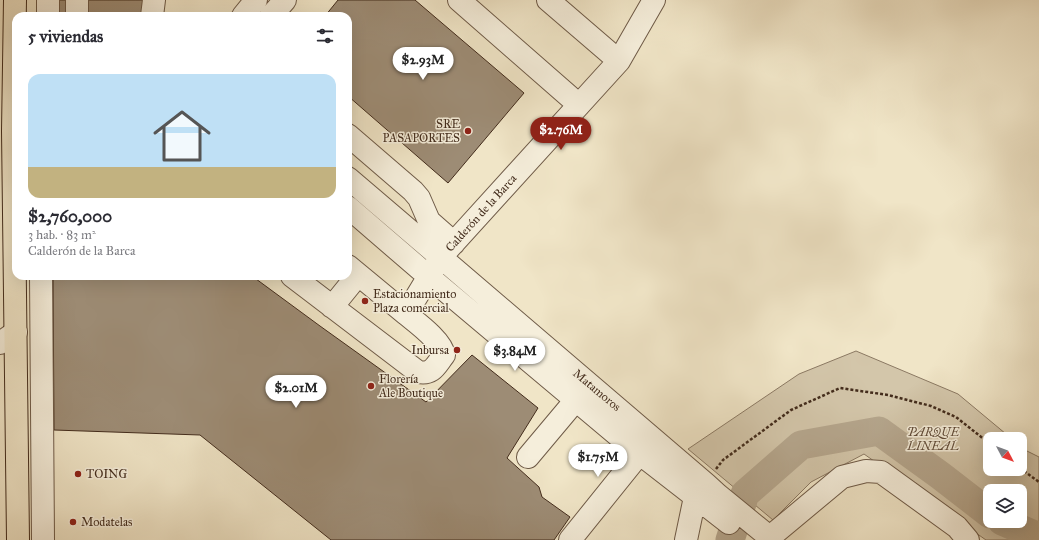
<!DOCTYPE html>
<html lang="es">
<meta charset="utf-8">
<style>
body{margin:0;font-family:"IM FELL Great Primer",serif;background:#f2f2f3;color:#2b2b33;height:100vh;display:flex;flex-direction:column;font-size:15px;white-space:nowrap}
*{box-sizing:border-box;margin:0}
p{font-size:13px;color:#7c7c81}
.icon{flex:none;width:22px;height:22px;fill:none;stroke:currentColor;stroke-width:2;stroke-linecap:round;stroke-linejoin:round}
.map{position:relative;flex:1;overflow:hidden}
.sheet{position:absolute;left:12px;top:12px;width:340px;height:268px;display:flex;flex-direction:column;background:#fff;border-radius:12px;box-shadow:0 4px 16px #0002}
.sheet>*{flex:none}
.needle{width:26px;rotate:131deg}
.tools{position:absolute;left:983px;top:432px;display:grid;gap:8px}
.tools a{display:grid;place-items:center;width:44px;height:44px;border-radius:8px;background:#fff;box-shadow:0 4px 16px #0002;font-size:20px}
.price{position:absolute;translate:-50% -34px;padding:0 9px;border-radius:14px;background:#fff;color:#222;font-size:13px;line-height:26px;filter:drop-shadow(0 1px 2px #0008)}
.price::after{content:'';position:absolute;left:50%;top:24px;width:12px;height:9px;margin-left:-6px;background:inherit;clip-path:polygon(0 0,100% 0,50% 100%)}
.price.selected{background:#8f2418;color:#fff}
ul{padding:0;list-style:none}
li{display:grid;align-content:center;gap:8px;height:212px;padding:0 16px}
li+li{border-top:1px solid #e1e1e2}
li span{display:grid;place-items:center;height:124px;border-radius:12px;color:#555}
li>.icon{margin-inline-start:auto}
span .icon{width:72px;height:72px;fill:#fffc;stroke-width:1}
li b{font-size:17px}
h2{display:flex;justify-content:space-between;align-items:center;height:48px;padding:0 16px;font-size:17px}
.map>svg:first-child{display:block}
.green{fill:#d3c6aa;stroke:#8b7963;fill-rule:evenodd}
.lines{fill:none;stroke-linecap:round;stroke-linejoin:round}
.river{stroke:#b5a68d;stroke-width:29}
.building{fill:#9d8c75;stroke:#432c1c}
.minor-casing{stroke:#6e5a47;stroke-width:24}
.major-casing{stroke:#432c1c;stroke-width:24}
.path{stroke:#432c1c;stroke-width:2.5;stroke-dasharray:3 2;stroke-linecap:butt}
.minor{stroke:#f5eedb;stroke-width:22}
.major{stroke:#f0e5c7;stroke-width:22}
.poi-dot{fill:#8f2418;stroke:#f5eedb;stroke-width:1.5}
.labels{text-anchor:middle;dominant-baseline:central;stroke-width:3;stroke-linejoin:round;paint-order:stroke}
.poi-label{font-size:12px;fill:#432c1c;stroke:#f5eedb;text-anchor:start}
.street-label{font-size:12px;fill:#432c1c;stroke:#f5eedb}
.park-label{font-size:12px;font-style:italic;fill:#604b38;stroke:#f5eedb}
</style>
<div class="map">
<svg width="1039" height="540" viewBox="0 0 1039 540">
<rect width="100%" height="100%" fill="#f0e5c7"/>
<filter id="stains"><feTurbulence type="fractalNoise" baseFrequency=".005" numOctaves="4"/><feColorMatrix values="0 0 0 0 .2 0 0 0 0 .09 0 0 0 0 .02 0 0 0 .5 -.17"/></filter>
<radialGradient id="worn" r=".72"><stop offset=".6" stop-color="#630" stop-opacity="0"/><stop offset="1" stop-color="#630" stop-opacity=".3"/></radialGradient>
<path class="green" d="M856 351 958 394 1012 439H990V469H1020V446L1027 451 1039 457V540H986L864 454 811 482 773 520 688 449 799 374ZM990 491H1020V521H990Z"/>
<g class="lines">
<path class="river" d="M1002 521 1039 537
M730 540 745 494 801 445 879 431 941 476 990 514"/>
</g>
<path class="building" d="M54 0H151L150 16H54Z
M338 0H415L524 93 448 183 348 96V16H325Z
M53 276H252L320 326 426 402 472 355 538 408 507 458 539 487 542 497 570 517 554 540H331L200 435 54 430Z"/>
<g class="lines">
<g class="minor-casing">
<path id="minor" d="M459 0 579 105
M548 0 619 61
M48 16V0
M77 16V0
M152 16 154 0
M243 16 256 0
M271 16 285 0
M348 135 413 191 419 198 429 221 454 243
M348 178 706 484 718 495 773 540
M348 207 428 276 639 453 729 523
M348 266 406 314
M41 276 43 540
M292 276 418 372C433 375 436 365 444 355 442 341 417 323 406 314L440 258 619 61 654 0
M332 307 358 275
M0 343 16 332
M528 457 575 401
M770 537 842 477 866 471 881 472 957 527 968 540
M570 540 648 443
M686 540 695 497"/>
</g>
<g class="major-casing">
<path id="major" d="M15 0 13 131 18 540"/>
</g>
<path class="path" d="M1020 468 1039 482
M716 469 723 460 791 410 840 388 888 395 931 406 956 417 990 444"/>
<use href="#minor" class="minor"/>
<use href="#major" class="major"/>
</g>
<g class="poi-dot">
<circle cx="468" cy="131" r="4"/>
<circle cx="365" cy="301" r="4"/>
<circle cx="457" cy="350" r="4"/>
<circle cx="371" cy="386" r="4"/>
<circle cx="78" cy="474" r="4"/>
<circle cx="73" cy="522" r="4"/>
</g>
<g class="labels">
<g class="poi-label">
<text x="460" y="124" text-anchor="end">SRE<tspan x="460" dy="14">PASAPORTES</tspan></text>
<text x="373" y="294">Estacionamiento<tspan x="373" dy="14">Plaza comercial</tspan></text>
<text x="449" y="350" text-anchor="end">Inbursa</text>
<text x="379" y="379">Florería<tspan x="379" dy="14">Ale Boutique</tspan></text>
<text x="86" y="474">TOING</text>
<text x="81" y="522">Modatelas</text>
</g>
<g class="street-label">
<text transform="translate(481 213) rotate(-48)">Calderón de la Barca</text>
<text transform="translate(597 390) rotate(40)">Matamoros</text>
</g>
<g class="park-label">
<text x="933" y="432">PARQUE<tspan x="933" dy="14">LINEAL</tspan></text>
</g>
</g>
<rect width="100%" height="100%" filter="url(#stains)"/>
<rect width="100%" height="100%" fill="url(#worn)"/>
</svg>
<div class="tools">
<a><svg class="needle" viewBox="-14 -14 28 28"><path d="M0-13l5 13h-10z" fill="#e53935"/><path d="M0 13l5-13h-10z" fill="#7c7c81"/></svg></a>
<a><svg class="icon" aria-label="layers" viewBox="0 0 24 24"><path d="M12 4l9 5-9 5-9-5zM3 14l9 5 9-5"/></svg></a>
</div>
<b class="price" style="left:423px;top:81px">$2.93M</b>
<b class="price selected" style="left:561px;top:151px">$2.76M</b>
<b class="price" style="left:515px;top:372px">$3.84M</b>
<b class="price" style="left:296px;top:409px">$2.01M</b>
<b class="price" style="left:598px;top:478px">$1.75M</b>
<section class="sheet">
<h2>5 viviendas<svg class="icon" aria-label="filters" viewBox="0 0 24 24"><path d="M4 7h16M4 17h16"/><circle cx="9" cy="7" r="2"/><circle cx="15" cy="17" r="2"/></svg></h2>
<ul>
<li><span style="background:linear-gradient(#bfe0f5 75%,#c2b280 0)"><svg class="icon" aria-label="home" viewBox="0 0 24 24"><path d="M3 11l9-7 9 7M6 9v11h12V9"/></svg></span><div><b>$2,760,000</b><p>3 hab. · 83 m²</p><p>Calderón de la Barca</p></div></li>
</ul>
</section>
</div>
